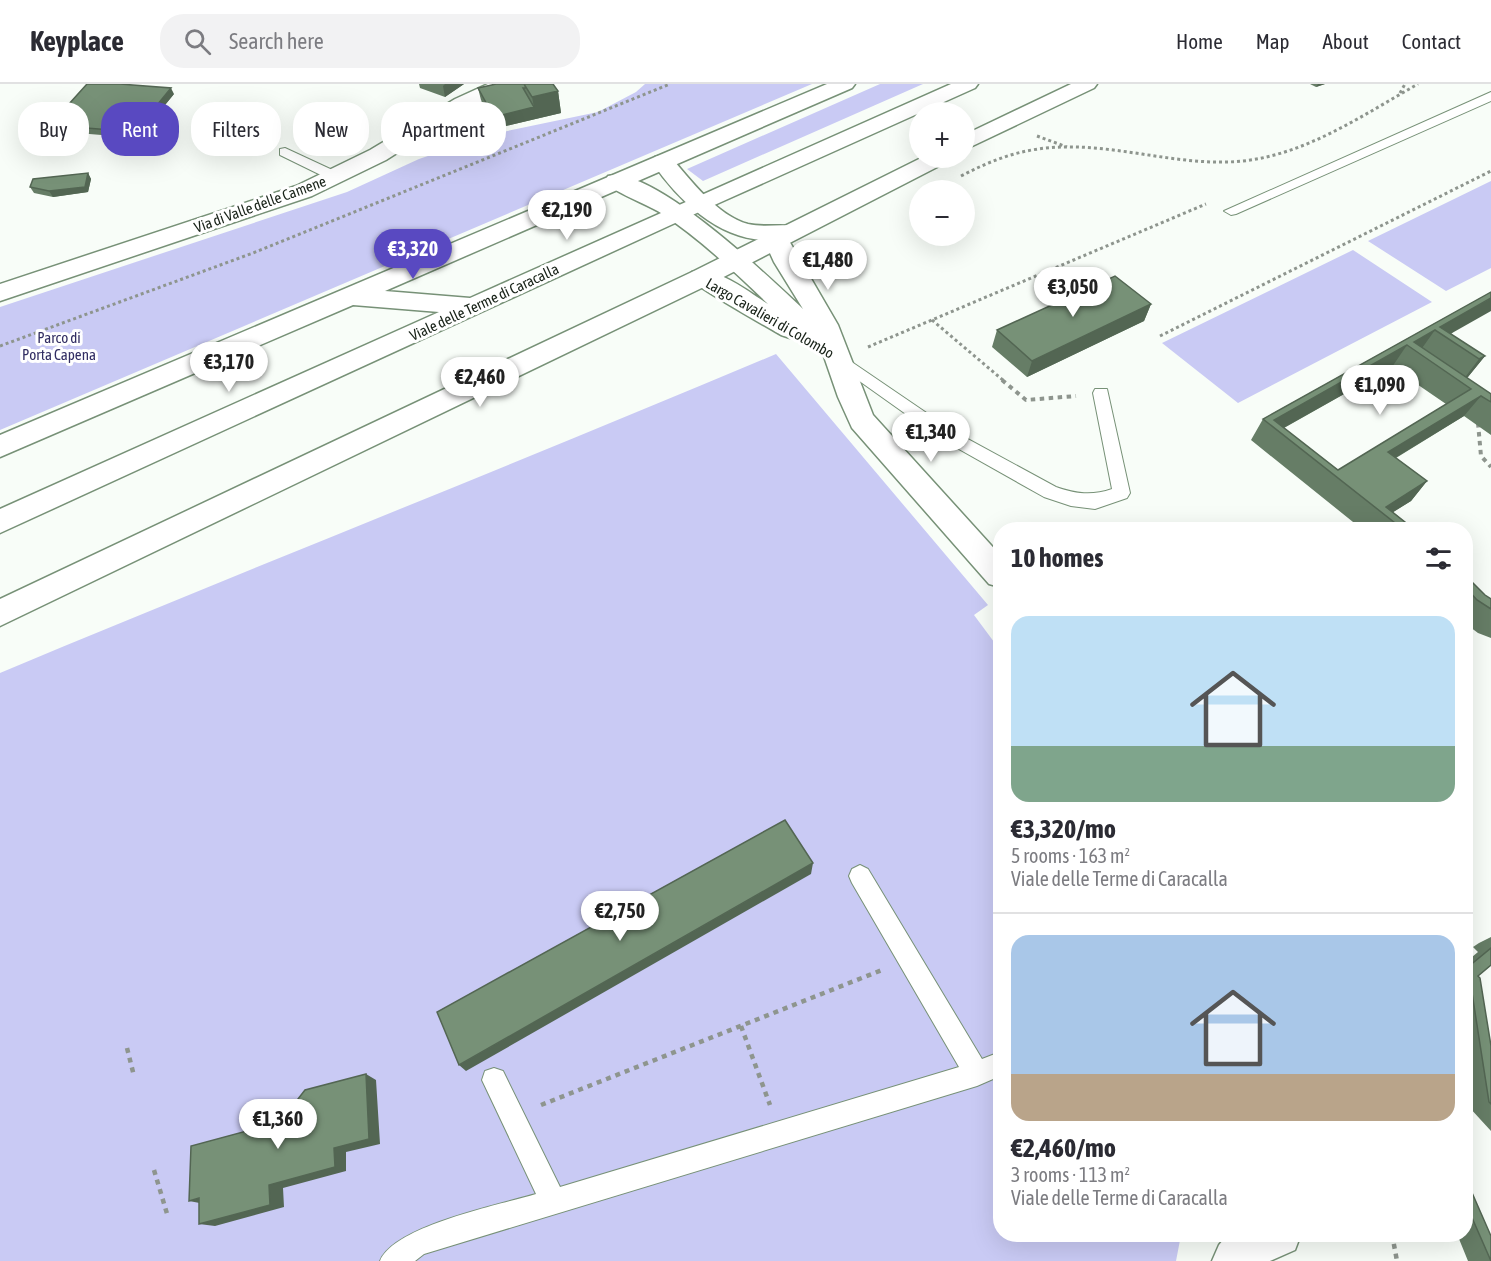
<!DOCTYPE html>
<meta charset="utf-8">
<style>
body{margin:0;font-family:"Asap Condensed",sans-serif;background:#f2f2f3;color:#2b2b33;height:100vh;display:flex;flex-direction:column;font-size:22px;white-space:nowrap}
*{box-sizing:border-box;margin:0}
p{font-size:20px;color:#7c7c81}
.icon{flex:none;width:33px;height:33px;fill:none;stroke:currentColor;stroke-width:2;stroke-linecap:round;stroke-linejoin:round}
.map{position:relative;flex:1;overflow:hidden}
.details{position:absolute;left:993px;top:438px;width:480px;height:720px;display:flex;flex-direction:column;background:#fff;border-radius:24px;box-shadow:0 6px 24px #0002}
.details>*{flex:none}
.hud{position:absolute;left:18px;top:18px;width:570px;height:54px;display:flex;gap:12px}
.controls{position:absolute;left:909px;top:18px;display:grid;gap:12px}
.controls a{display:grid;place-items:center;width:66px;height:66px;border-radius:50%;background:#fff;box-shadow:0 6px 24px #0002;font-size:30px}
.price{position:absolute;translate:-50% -51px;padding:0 14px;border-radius:21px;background:#fff;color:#222;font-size:20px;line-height:39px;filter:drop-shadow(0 2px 3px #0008)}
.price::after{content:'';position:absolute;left:50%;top:36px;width:18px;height:14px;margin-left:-9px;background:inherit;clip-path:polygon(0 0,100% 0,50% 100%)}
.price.on{background:#5949c1;color:#fff}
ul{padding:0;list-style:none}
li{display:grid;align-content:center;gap:12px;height:318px;padding:0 18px}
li+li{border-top:2px solid #e1e1e2}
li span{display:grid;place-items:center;height:186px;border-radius:18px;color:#555}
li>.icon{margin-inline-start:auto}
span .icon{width:108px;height:108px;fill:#fffc;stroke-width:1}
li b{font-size:26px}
h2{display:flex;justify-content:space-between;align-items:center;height:72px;padding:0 18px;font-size:26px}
.tag{padding:0 21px;border-radius:24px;background:#fff;box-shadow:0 6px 24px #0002;font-size:21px;line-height:54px}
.tag.on{background:#5949c1;color:#fff}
header{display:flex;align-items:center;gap:36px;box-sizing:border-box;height:84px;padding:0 30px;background:#fff;border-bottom:2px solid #e1e1e2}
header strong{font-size:28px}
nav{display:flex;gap:33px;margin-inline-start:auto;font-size:21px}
.search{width:420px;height:54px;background:#f2f2f3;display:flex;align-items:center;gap:15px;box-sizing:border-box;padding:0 21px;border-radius:24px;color:#7c7c81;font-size:22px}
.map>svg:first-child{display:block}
.green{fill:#c9caf4}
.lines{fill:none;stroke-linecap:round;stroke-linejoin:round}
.lane-casing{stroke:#779177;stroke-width:2}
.street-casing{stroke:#779177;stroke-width:3}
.secondary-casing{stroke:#779177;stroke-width:3}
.path-far2{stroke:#8e958e;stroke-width:3;stroke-dasharray:3 3;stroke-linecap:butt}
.path-far1{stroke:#8e958e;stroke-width:4;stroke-dasharray:4.5 4.5;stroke-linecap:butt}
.path{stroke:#8e958e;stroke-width:4.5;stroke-dasharray:5 5;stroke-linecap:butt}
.lane{fill:#fff;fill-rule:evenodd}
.street{fill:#fff;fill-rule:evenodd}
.secondary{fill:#fff;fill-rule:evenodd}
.wall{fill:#667d66;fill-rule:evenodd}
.shaded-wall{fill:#536653}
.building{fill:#779177;stroke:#536653;stroke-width:1.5;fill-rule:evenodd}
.labels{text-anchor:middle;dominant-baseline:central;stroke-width:6;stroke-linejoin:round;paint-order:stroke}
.far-street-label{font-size:15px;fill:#182218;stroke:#fff}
.far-park-label{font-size:15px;fill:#312d62;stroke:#fff}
</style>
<header>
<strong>Keyplace</strong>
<div class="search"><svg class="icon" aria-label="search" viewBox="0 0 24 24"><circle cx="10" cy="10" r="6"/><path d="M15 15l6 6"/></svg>Search here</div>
<nav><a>Home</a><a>Map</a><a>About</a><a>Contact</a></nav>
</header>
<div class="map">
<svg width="1491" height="1177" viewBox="0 0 1491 1177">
<rect width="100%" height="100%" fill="#f8fdf8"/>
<path class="green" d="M645 0H812L0 346V223L347 108 419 75 493 50 598 28 636 8Z
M880 0H923L703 97 687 85Z
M1491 97V184L1446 207 1368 157Z
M1353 166 1432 218 1238 319 1162 259Z
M776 270 988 521 974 531 1000 566V1150L1181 1151 1176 1177H0V589C258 481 518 379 776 270Z"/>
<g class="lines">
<g class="lane-casing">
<path id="lane" d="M1491 8V17L1236 130 1231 131 1224 127Z
M285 64 341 90 343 93 341 96H331L280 71V65Z
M840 270 953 347 1056 403C1076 410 1092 412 1112 405L1093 309 1095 305H1107L1130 409 1127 414 1095 425 1071 422 1044 413 941 355 834 279 832 275 834 271Z
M860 781 868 785 982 975 1000 968V992L977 1002 424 1170 415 1177H380C394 1142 499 1121 536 1110L482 996 485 987 494 984 503 987 560 1103 959 983 852 799 849 792 852 785Z"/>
</g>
<g class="street-casing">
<path id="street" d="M488 0H516L513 4 469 23 386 76 312 112 0 217V200L296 102 370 66 455 15Z
M663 71 671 73C690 96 718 132 748 140 765 144 783 139 799 143L803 148 799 153 788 155 838 241 873 331 1000 471V503L989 500 852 344 838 313 820 261 808 259 799 251 790 254 781 251C767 243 693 201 689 194L692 188C717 182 747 207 768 220 734 187 700 155 661 129 647 120 612 108 605 97L608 92C652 81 770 194 803 225L774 178 764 156C717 154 678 116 652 78L655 73Z
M1228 1150H1301L1295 1166 1270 1177H1212L1219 1161Z"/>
</g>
<g class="secondary-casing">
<path id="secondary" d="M827 0H855L852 4 385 207 470 214 951 0H978L975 4 710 123 0 449V425L439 228 353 221 0 373V351Z
M1071 0H1097L1094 4 964 66V51Z
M921 74H948L945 79 710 200 0 542V515L692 188Z"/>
</g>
<path class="path-far2" d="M1400 9 1405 0
M1037 52 1067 63
M961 92C986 79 1010 69 1038 65 1107 55 1175 84 1243 77 1307 70 1363 31 1418 0
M932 236 1004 297
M1160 252 1491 87
M0 262 253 169 670 0
M868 263 1206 120"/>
<path class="path-far1" d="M1002 296 1026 316 1076 312
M1478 339 1481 372 1491 383"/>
<path class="path" d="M741 942 770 1021
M127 964 134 992
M541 1021 882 886
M154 1086 168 1133
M1392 1150 1397 1177"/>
<use href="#lane" class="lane"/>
<use href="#street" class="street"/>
<use href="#secondary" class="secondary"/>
</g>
<path class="wall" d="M419 0H464L445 13 420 4Z
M496 0 558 7 561 29 497 44 481 16 478 4Z
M1310 0H1325L1316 3Z
M174 10 138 54 53 47 50 41Z
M88 89 91 95 88 108 53 113 34 109 30 103Z
M1491 208 1451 250 1485 272 1467 294 1491 310V351L1464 332 1396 374 1427 397 1411 417 1393 428 1415 446H1363L1251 356 1263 335ZM1392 283 1446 320 1338 386 1284 344Z
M1151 220 1144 237 1027 293 992 263 997 246Z
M1466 487 1471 497 1485 511 1491 515V554L1478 549 1466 540Z
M1491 853V881L1478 892 1491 962V1047L1469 1023 1466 1002V878L1478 868 1473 863 1479 859Z
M1466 1095 1491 1177H1468L1457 1150H1466Z"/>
<path class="shaded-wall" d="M445 0H464L445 13 443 2Z
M1318 0H1325L1316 3Z
M171 4 174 10 138 54 135 48Z
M558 7 561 29 497 44 494 33 534 23 532 13Z
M88 89 91 95 88 108 53 113 49 107Z
M1491 214V227L1445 253 1440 243Z
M1151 220 1144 237 1027 293 1032 277Z
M1435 246 1420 267 1414 258Z
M1407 261 1392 283 1278 347 1274 336Z
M1485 272 1468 293 1463 296 1479 275Z
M1481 312 1464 332 1372 388 1388 368Z
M1427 397 1411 417 1387 432 1386 423Z
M813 779 811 790 466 987 459 981Z
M366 990 376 996 380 1060 346 1068V1087L283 1104 284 1123 215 1142 199 1140 334 1064Z
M199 1114 205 1120 189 1117Z"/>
<path class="building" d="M87 0H120L171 4 135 48 50 41Z
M496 0H524L526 4H523L534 23 494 33 478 4Z
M524 0H553L558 7 532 13Z
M88 89 85 103 49 107 30 103 33 95Z
M1115 192 1151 220 1032 277 997 246Z
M1491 208V214L1440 243 1485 272 1479 275 1435 246 1414 258 1491 310V318L1481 312 1388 368 1427 397 1386 423 1415 446H1404L1263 335ZM1407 261 1471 305 1338 386 1274 336Z
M1466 487 1471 497 1485 511 1491 515V525L1477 516 1466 504Z
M785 736 813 779 459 981 437 928Z
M1491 864V881L1478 892 1480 894 1491 962V1020L1489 1018 1470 896 1466 892V880L1468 883Z
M366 990 369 1055 334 1064 335 1083 269 1101 270 1121 199 1140V1114L189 1117 191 1062 288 1036 294 1020 305 1006Z
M1466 1095 1491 1152V1177L1466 1120Z"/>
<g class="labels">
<g class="far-street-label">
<text transform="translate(260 120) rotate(-20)">Via di Valle delle Camene</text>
<text transform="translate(484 218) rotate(-25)">Viale delle Terme di Caracalla</text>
<text transform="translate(770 234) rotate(30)">Largo Cavalieri di Colombo</text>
</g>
<g class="far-park-label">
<text x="59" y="253">Parco di<tspan x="59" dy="17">Porta Capena</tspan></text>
</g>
</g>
</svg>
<div class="controls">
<a>+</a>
<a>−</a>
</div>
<b class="price" style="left:567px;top:157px">€2,190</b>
<b class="price on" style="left:413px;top:196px">€3,320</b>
<b class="price" style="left:828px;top:207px">€1,480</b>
<b class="price" style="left:1073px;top:234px">€3,050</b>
<b class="price" style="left:229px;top:309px">€3,170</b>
<b class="price" style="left:480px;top:324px">€2,460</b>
<b class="price" style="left:1380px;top:332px">€1,090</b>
<b class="price" style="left:931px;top:379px">€1,340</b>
<b class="price" style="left:620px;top:858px">€2,750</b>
<b class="price" style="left:278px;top:1066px">€1,360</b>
<div class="hud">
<a class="tag">Buy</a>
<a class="tag on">Rent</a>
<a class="tag">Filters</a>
<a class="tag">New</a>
<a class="tag">Apartment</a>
</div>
<section class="details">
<h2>10 homes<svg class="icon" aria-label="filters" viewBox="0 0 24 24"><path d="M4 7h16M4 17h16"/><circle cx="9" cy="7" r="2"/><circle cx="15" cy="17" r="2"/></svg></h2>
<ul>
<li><span style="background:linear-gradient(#bfe0f5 70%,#7fa58c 0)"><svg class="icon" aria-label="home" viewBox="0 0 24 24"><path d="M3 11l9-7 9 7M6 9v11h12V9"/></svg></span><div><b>€3,320/mo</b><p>5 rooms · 163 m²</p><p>Viale delle Terme di Caracalla</p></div></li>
<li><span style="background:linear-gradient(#a9c7e8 75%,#b9a48a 0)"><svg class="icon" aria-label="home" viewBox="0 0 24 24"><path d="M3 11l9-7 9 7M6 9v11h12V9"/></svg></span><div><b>€2,460/mo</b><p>3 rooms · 113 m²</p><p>Viale delle Terme di Caracalla</p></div></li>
</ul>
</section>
</div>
